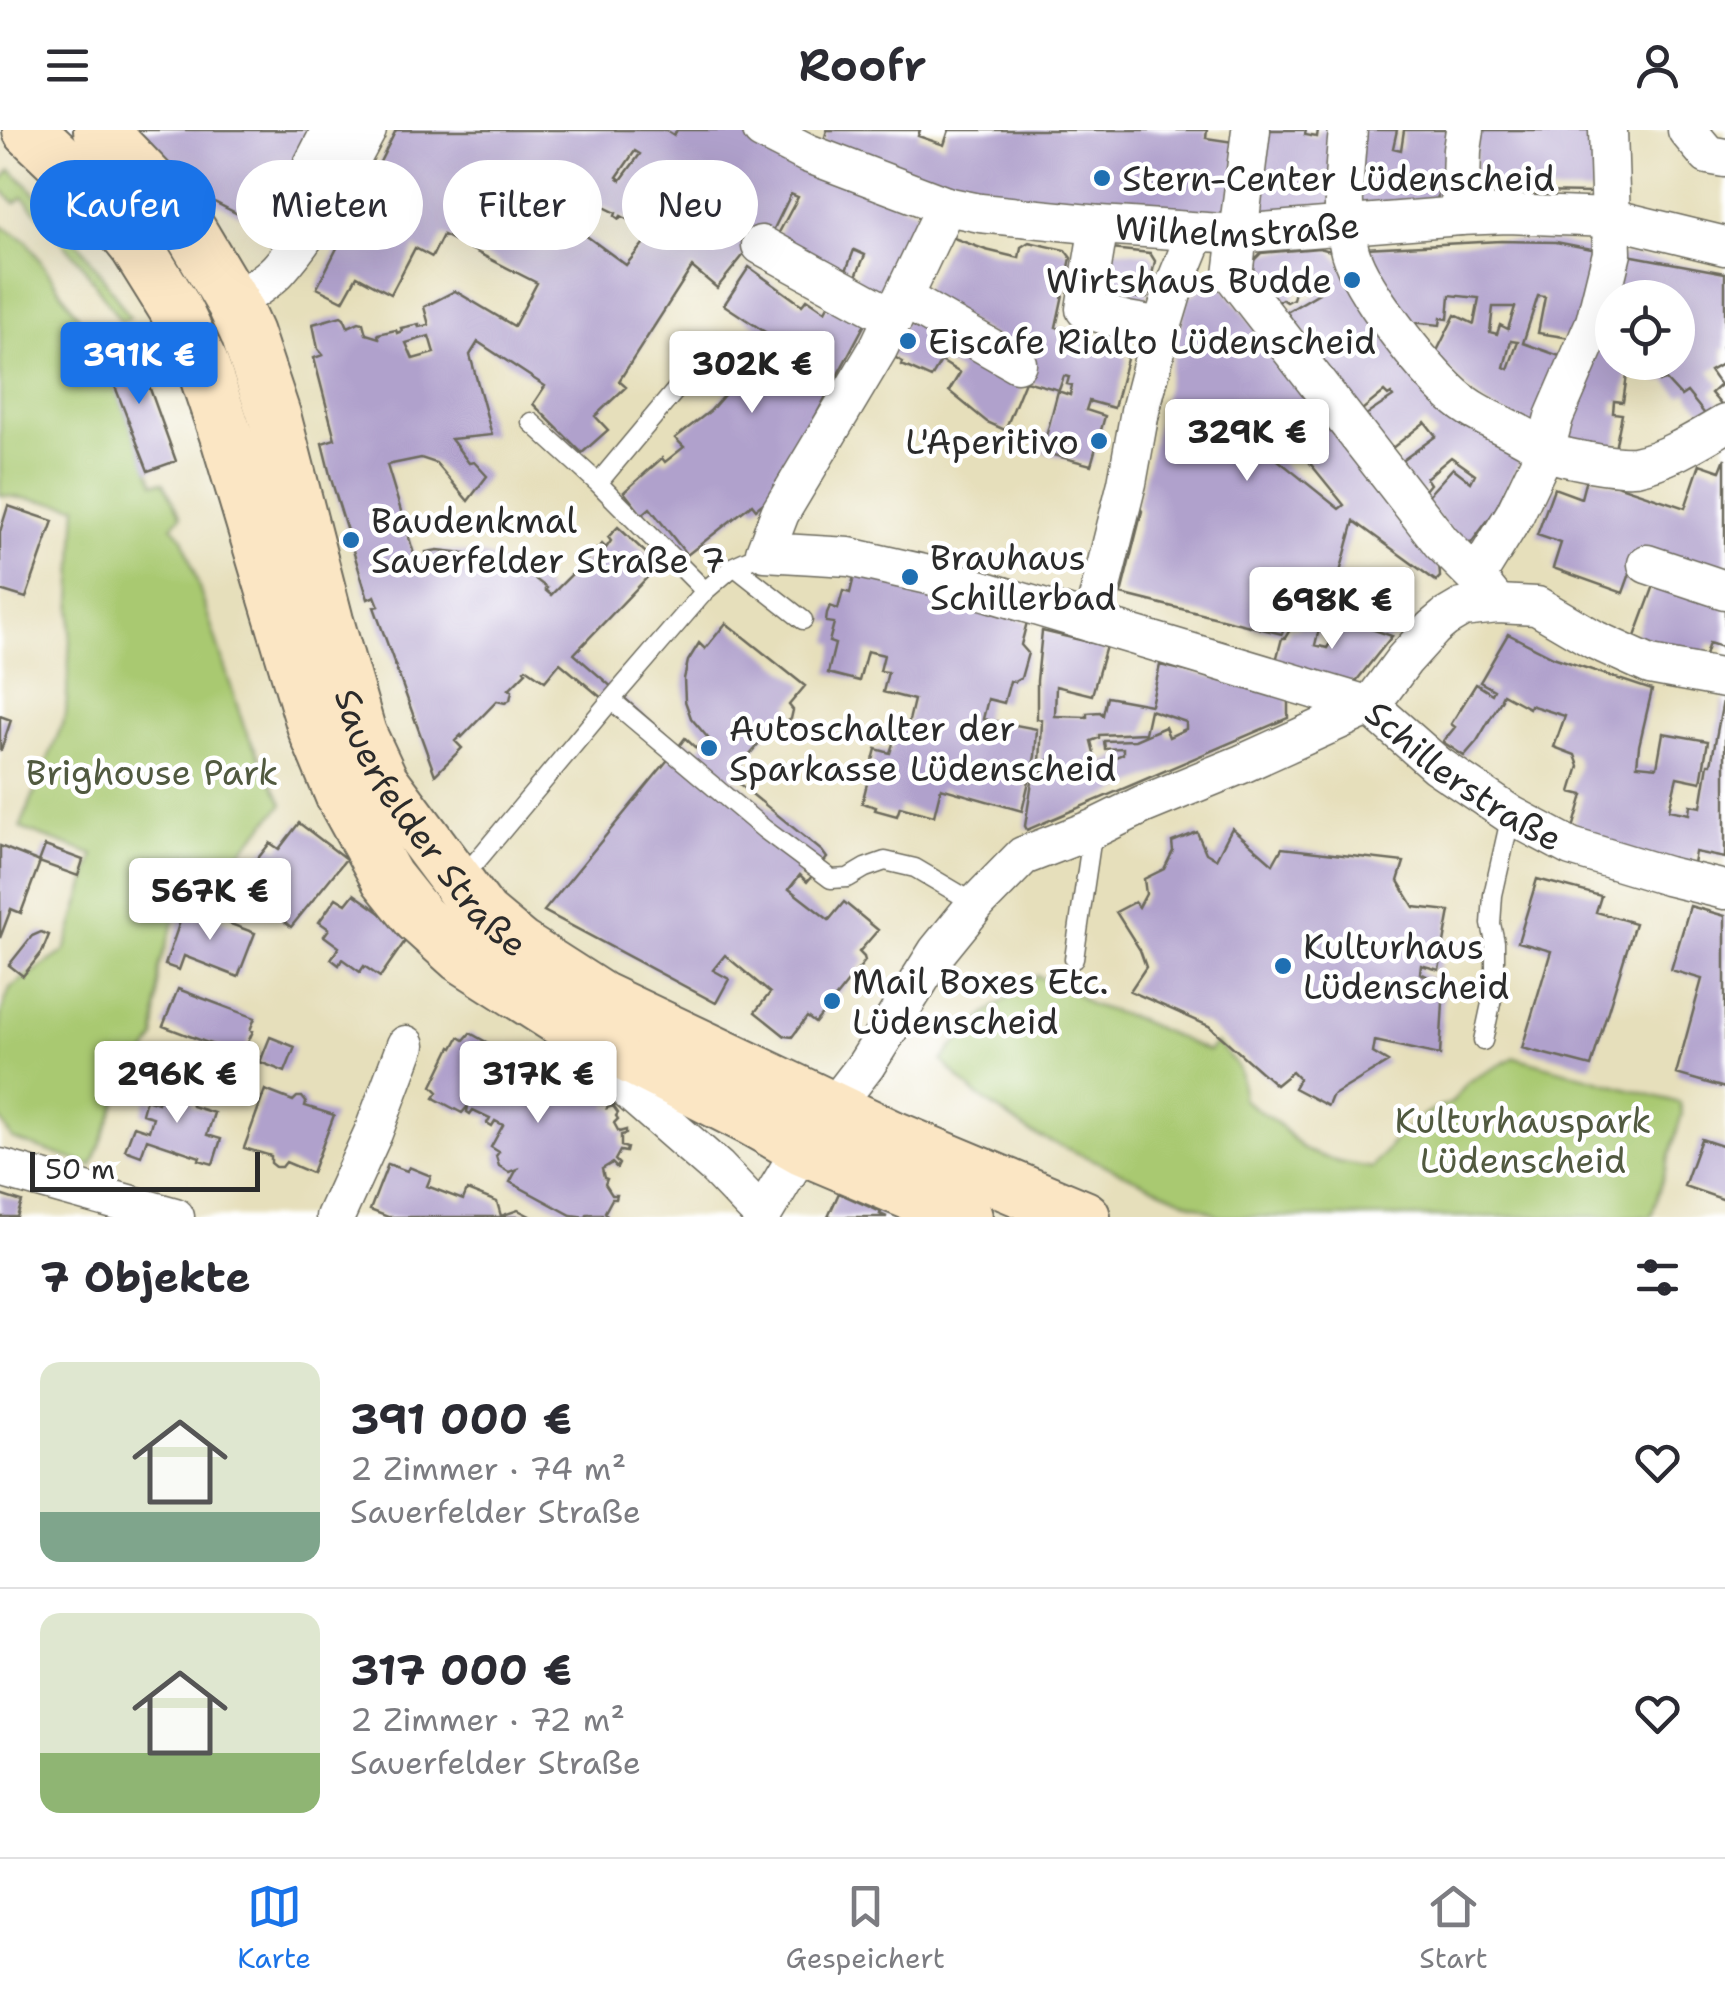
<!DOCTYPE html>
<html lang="de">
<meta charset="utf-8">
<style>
body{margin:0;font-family:"Shantell Sans",sans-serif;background:#f2f2f3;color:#2b2b33;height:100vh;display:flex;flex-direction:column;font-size:38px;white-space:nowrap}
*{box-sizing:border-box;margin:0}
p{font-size:32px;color:#7c7c81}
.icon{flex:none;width:55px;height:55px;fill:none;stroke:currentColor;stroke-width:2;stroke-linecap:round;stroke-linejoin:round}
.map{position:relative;height:1087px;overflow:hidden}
.side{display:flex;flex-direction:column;background:#fff;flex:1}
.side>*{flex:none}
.guide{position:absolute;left:30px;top:30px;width:1000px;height:90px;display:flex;gap:20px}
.buttons{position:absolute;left:1595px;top:150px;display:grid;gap:20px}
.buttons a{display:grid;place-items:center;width:100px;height:100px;border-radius:50%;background:#fff;box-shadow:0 10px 40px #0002;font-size:50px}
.scale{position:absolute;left:30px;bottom:25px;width:230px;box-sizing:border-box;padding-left:10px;border:5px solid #2b2b2b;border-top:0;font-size:28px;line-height:35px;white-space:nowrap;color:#2b2b2b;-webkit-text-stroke:8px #fff;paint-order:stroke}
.price{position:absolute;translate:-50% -85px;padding:0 22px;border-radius:10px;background:#fff;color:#222;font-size:32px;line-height:65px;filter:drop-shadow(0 2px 5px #0008)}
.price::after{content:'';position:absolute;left:50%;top:60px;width:30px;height:22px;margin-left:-15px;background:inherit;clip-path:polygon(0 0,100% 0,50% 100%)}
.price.on{background:#1a73e8;color:#fff}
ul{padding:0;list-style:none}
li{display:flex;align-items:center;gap:30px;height:250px;padding:0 40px}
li+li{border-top:2px solid #e1e1e2}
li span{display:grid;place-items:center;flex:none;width:280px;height:200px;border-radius:20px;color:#555}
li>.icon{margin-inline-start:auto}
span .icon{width:120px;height:120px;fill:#fffc;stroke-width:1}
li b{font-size:42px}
h2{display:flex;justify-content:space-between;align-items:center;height:120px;padding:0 40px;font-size:42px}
.chip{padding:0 35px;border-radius:45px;background:#fff;box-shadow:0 10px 40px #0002;font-size:35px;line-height:90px}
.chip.on{background:#1a73e8;color:#fff}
header{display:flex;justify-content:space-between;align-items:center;height:130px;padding:0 40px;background:#fff;font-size:45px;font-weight:600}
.tab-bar{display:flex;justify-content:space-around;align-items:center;height:140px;border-top:2px solid #e1e1e2;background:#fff;font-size:28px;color:#7c7c81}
.tab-bar a{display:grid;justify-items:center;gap:5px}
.tab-bar .on{color:#1a73e8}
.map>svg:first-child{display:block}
.green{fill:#a9c971;stroke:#6a7a4e;stroke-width:2.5}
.building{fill:#b0a1cc;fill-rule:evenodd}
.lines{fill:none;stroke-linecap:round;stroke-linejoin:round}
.lane-casing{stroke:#6c6a5d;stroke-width:21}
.street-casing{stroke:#6c6a5d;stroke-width:41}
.secondary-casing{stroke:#6c6a5d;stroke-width:56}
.lane{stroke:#fff;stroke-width:18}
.street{stroke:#fff;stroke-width:38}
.secondary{stroke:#fbe6c4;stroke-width:52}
.poi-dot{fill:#1f6fb2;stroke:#fff;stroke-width:4}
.labels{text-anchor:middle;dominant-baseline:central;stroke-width:9;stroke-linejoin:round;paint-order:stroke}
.poi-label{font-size:35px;fill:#2b2b2b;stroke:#fff;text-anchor:start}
.street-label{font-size:35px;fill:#2b2b2b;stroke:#fff}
.park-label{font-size:35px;fill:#515a40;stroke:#fff}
</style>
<header><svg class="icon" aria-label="menu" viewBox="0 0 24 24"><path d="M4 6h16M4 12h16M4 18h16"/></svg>Roofr<svg class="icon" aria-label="person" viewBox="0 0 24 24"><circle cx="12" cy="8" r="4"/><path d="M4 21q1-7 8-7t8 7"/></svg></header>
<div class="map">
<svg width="1725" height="1087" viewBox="0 0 1725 1087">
<rect width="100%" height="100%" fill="#fff"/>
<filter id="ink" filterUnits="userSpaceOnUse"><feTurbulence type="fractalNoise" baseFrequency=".01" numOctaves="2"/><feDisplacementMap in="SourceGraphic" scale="20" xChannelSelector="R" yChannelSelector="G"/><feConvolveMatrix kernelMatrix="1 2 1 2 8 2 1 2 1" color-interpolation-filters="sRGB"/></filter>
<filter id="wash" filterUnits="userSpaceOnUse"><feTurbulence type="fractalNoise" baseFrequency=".0048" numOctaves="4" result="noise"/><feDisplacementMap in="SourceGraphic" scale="40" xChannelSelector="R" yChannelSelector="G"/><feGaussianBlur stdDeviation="2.25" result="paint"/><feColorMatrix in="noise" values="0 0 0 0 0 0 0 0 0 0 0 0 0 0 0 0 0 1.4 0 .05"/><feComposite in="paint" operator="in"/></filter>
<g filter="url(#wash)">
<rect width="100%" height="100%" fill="#e6dfbb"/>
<path class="green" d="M11 40C60 83 95 134 130 188L121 192 81 133 23 67 15 73 0 58V51Z
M0 95 27 111 90 204 105 231 154 353 163 352 181 386 172 396 183 408 244 597 283 674 235 728 182 767 159 838 155 909 119 966 92 1036 12 1009 0 989V885L10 858 65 821 94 725 20 698 66 585 77 376 0 365Z
M1037 846 1072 861 1091 875 1134 888 1208 921 1216 913C1237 934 1244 938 1242 969L1277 993 1304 1020 1338 1032 1372 1038 1400 1004 1426 983 1451 973 1468 952 1515 927 1680 973 1682 984 1651 1087H1218L1212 1082 1031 1003 974 963 942 931C966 897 1003 870 1037 846Z"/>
<g id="blocks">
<path class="building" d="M129 0H322L273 86 261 91 238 84 185 57Z
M396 0H666L674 5 677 0H742L773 18 915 81 920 91 887 162 878 164 854 151 865 125 854 120 844 146 775 110 798 67 791 64 770 107 762 102 717 158 692 137 619 251 626 257 595 286 608 300 582 323 533 274 545 256 478 212 470 225 492 305 451 309 469 333 474 332 487 346 468 371 436 333 421 328 387 335 417 434 427 433 426 422 438 420 482 425 518 438 534 448 547 458 545 460 551 465 602 414 606 418 611 411 608 407 618 397 659 435 574 524 679 616 685 608 698 620 708 608 691 588 685 571 684 549 688 531 699 513 705 519 726 493 805 556 789 575 793 580 791 589 786 592 777 591 731 647 822 721 827 728 807 752 800 745 789 759 829 790 844 772 878 800 859 822 864 827 865 831 815 893 807 887 792 907 785 906 755 882 770 863 725 825 713 840 729 849 716 873 544 781 671 626 560 533 545 551 526 538 524 540 526 542 509 559 512 561 510 570 505 573 497 571 462 607 461 605 455 611 462 618 435 645 374 477 379 476 375 466 368 469 331 349 322 313 335 309 314 228 323 225 318 219 313 194 341 186 344 188 348 197 359 192 363 193 366 204 379 208 378 204 396 200 397 203 402 201 401 198 419 194V197L429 195 424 177 455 161 514 196 537 153 443 105 432 127 415 118 391 164 357 146 343 171 317 158ZM635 21 640 24 621 50 617 47ZM602 76 616 83 615 86 619 89 621 86 652 103 626 135 581 102ZM429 206 434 223 413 229 406 213Z
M827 0H920L918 6 944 15 949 0H1207L1206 8 1240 13 1229 91 967 65 823 14Z
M1263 0H1306L1305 5 1317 7 1318 0H1338L1333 82 1259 85Z
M1355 0H1397L1393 18 1401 20 1404 0H1452L1445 61 1438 60 1437 81 1357 79Z
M1476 0H1594L1593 63 1475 61Z
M951 107 986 120 1019 128 1021 117 1029 112 1065 120 1071 128 1056 197 1122 219 1127 229 1114 278 1089 271 1086 280 1105 286 1091 335 1042 322 1058 261 1070 265 1072 255 1067 254 1069 247 1064 246 1059 260 1025 251 1034 225 1018 211 1008 215 922 165Z
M1501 111 1556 112 1602 121 1577 209 1538 203 1545 167 1538 166 1523 213 1568 229 1537 298 1492 278 1434 227 1455 185 1474 194 1479 168 1450 165 1448 189 1441 188 1440 195 1411 192 1382 160 1365 118ZM1493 177H1515L1508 199 1500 195 1497 204 1490 202ZM1511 211 1518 212 1508 239 1504 237Z
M1319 118 1331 121 1522 327 1494 382 1471 413 1459 414 1424 370 1453 338 1471 352 1475 344 1451 327 1426 348 1430 354 1420 366 1396 335 1436 306 1425 292 1386 323 1360 289 1393 267 1391 264 1388 266 1384 262 1357 284 1307 221 1314 215 1305 203 1302 206 1287 182 1319 163 1313 152 1295 162 1293 169 1287 172 1282 169 1271 176 1255 155 1251 133 1261 123Z
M1111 119 1150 123 1155 131 1147 168 1100 167Z
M1628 125 1725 143V220L1722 218 1724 233 1710 241 1720 255 1711 263 1722 276 1708 288 1687 262 1681 266 1666 250 1659 252 1652 240 1660 232H1678V168H1612V213L1600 210 1619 129Z
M749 137 802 175 807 169 825 181 834 164 867 190 773 365 756 379 752 374 687 425 650 378 642 385 624 362 662 328 665 332 684 317 675 308 710 281 764 219 763 209H768L771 206 724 175Z
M1213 155 1224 157 1320 282 1286 309 1288 313 1273 326 1339 379 1344 375 1296 316 1325 291 1439 432 1440 447 1436 451 1354 391 1330 479 1292 469 1282 504 1121 464 1142 381 1138 375 1187 168 1206 156Z
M908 183 1025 251 1005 300 987 292 949 261 960 243 941 231 931 248 902 235 903 232 889 224Z
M111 213 117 226 135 217 176 331 148 341 100 218Z
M1596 219 1612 223V232H1629L1623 272 1614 271 1613 283 1622 284 1614 324 1567 311 1563 301Z
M1725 328V453L1637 424 1623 463 1553 438 1561 413 1537 405 1554 358 1581 368 1587 345 1685 378 1700 334 1720 341Z
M8 376 53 391 26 468 0 460V402Z
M857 434 1027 492 1021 515 1028 523 1021 548 1014 552 1010 551 1004 573 988 569 983 589 1037 599 1035 626 1022 681 941 658 934 686 900 677 897 686 875 680 876 677 862 673 876 619 890 623 898 598 907 599 914 570 883 562 888 542 880 541 884 525 867 521 859 551 828 543 835 514 829 512 834 493 826 492 827 483 830 476 838 479 843 461 850 463Z
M1656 450 1725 475V518L1709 513 1701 538 1633 512Z
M1348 491 1392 506 1357 550 1346 554 1275 535 1282 508H1285L1291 498 1298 499 1300 495 1319 499 1315 515 1327 518 1333 509 1330 506 1337 497 1341 499Z
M1042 501 1106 516 1092 565 1056 556 1055 586 1087 587V583L1100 582 1103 585 1107 567 1151 575 1160 535 1288 565V588L1027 700 1025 696 1033 646 1054 635 1052 629 1040 634 1042 590 1037 589V551ZM1150 580 1186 592V599L1169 607 1165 597 1135 610 1104 611 1105 619 1123 618V624L1097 635 1091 611 1099 608V605L1145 603Z
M1508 504 1553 527 1652 560 1639 616 1637 635 1657 637 1663 603 1708 611 1701 652 1677 647 1669 680 1689 684 1690 675 1701 677 1708 634H1711L1723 571H1725V728L1695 722 1691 744 1569 712 1583 665 1571 662 1579 636 1575 625 1554 617 1565 586 1530 575 1529 578 1503 564 1501 568 1502 569 1477 611 1464 626 1443 612 1455 597 1451 594 1476 554 1492 564 1494 560 1480 552Z
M0 586 11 590 1 620H0Z
M299 693 346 729 291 797 267 778 283 758 277 754 279 750 255 732 270 713 279 719Z
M1232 698 1273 734 1282 718 1404 732 1398 751 1414 777 1450 781 1439 840 1421 835 1420 843 1444 854 1440 925 1375 911 1373 923 1388 932 1332 966 1328 976 1294 958 1299 949 1292 942 1276 955 1209 896 1130 861 1146 837 1140 820 1116 782 1135 772 1139 777 1146 764 1144 749 1164 739 1173 721 1172 712 1197 702 1206 723 1216 729Z
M0 716 40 732 21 783 11 779 0 808Z
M45 716 83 730 78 746 39 732Z
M1537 749 1601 766 1596 782 1635 793 1591 936 1522 918 1551 821 1518 812Z
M354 764 410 804 380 847 364 836 360 842 342 829 339 835 331 829 339 817 324 806 329 799 319 792 336 768 346 774Z
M1690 776 1725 786V958L1676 944 1702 849 1671 840Z
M185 777 255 803 238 847 184 826 179 840 165 835Z
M41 802 49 805 42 822 23 846 9 835 32 806Z
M178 859 255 888 250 900 253 901 242 926 163 896Z
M470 903 497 918 494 924 497 926 499 922 503 924 500 930 517 939 520 933 524 935 521 941 537 950 540 944 544 946 541 952 557 961 564 948 558 945 560 941 566 944 569 938 574 940 570 946 587 955 590 949 594 951 591 957 617 971 615 975 609 972 607 978 613 976 618 983 616 986 618 989 614 993 619 1002 626 1000V1004L621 1005V1016L627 1018 626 1022 620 1021 615 1030 619 1034 617 1038 612 1033 602 1039 604 1048 607 1049 605 1054 612 1065H617L616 1069H612L605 1082 608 1087H603L602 1084H587L586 1087 571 1085 510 1052 517 1039 509 1042 499 1036 496 1026 499 1022 491 1017 503 995 495 991 492 996 487 993 490 988 473 980 470 984 467 982 468 976 462 983 434 968 438 962 432 956 451 917 453 918 459 907 464 910Z
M270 907 295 917 285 942 260 932Z
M178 956 190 960 192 976 214 983 207 1005 221 1009 213 1034 199 1030 200 1027 147 1009 141 1026 125 1020 134 996 149 1001 153 987 142 984 146 969 158 973 163 958Z
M265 960 293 971 297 967H302L306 972 305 976 334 985 312 1043 286 1032 282 1037H276L271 1033V1026L244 1018Z
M1701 1009 1725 1017V1070L1684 1056Z
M388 1034 407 1041 409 1037 431 1046 427 1056 463 1070 467 1060 497 1072 501 1086 518 1080 532 1087H388L370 1080Z
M839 1063 881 1082 880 1084 887 1087H828Z
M0 1065 22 1072 17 1087H0Z"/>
</g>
</g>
<g filter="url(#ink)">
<use href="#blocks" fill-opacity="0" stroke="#6c6a5d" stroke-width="2.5"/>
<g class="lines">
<g class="lane-casing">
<path id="lane" d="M531 292 598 353 705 461
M598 353 700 231
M734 436 803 490
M611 570 764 699 831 749 848 748 865 738 885 731 915 738 976 774
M460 751 611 570 705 461 734 436 765 422
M1074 829 1093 699
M1483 911 1495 855V812L1491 794 1493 765 1511 685"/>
</g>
<g class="street-casing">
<g id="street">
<path id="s1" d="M762 0 807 23 946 76 980 83 1099 95 1237 104 1460 86 1508 84 1610 88 1725 116"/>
<path d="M1251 0 1233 145 1441 412 1476 447"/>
<path d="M1348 0C1344 41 1340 82 1350 122 1361 160 1423 238 1453 265 1476 286 1506 295 1532 311 1537 313 1540 318 1544 320 1559 328 1618 338 1635 336 1666 330 1698 310 1725 294"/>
<path d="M1687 0 1708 25 1725 28"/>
<path id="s2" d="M946 76 878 219 780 383 765 422 849 427 942 448 1370 576 1437 635 1511 685 1571 717 1667 746 1725 760"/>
<path d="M1460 86 1462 20 1465 0"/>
<path d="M1099 95 1085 179 1127 191 1162 197"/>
<path d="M280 99 331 0"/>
<path d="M761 115 894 188"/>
<path d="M903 168 1017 233"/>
<path d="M233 173C248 163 266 153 278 140 315 99 341 48 367 0"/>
<path d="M1647 434 1725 460"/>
<path d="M1492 467 1476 447 1515 384 1545 321 1554 287 1595 192 1612 123 1608 0"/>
<path d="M1092 493 1127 353 1140 281 1162 197 1174 157 1196 103"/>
<path d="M588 912 621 954 717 1038 762 1085"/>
<path d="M0 1038 175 1087"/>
<path d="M335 1087 373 1003 406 915"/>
<path d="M761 1087 802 1018 866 935 937 822 976 774 1023 726 1093 699 1142 675 1242 634 1370 576 1404 530 1433 498 1445 488 1462 478 1498 474 1537 476 1595 510 1650 535 1725 549"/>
</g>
</g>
<g class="secondary-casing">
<g id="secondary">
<path d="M29 0 90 58 136 116 174 177 186 202 202 234 228 311 314 598 342 666 387 748 419 788 461 826 580 902 751 989 802 1018 966 1087"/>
<path id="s3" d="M100 0 150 52 189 99 233 173 247 204 274 285 327 491 360 604 382 651 483 786 519 816 600 868 893 1007 1084 1087"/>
</g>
</g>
<use href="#lane" class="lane"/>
<use href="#street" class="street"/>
<use href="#secondary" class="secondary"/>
</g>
</g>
<g class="poi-dot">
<circle cx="1102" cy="48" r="10"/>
<circle cx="1352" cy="150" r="10"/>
<circle cx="908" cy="211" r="10"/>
<circle cx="1099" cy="311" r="10"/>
<circle cx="351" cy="410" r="10"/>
<circle cx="910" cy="447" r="10"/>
<circle cx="709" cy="618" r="10"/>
<circle cx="1283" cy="836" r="10"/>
<circle cx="832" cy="871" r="10"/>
</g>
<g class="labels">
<g class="poi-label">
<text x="1122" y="48">Stern-Center Lüdenscheid</text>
<text x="1332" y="150" text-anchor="end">Wirtshaus Budde</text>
<text x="928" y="211">Eiscafe Rialto Lüdenscheid</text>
<text x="1079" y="311" text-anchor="end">L'Aperitivo</text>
<text x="371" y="390">Baudenkmal<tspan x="371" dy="40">Sauerfelder Straße 7</tspan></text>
<text x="930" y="427">Brauhaus<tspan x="930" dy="40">Schillerbad</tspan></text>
<text x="729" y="598">Autoschalter der<tspan x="729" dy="40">Sparkasse Lüdenscheid</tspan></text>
<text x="1303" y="816">Kulturhaus<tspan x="1303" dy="40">Lüdenscheid</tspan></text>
<text x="852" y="851">Mail Boxes Etc.<tspan x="852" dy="40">Lüdenscheid</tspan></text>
</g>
<g class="street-label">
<text stroke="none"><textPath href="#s1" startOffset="492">Wilhelmstraße</textPath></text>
<text stroke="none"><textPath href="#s2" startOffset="1135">Schillerstraße</textPath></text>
<text stroke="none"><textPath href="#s3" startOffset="782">Sauerfelder Straße</textPath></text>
</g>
<g class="park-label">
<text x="152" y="642">Brighouse Park</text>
<text x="1523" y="990">Kulturhauspark<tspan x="1523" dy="40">Lüdenscheid</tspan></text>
</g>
</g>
</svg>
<div class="buttons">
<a><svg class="icon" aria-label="locate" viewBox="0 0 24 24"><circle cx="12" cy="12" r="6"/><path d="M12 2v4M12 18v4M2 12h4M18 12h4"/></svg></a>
</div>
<div class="scale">50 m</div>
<b class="price on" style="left:139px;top:277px">391K €</b>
<b class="price" style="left:752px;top:286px">302K €</b>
<b class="price" style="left:1247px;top:354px">329K €</b>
<b class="price" style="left:1332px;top:522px">698K €</b>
<b class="price" style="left:210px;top:813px">567K €</b>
<b class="price" style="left:177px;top:996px">296K €</b>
<b class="price" style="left:538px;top:996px">317K €</b>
<div class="guide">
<a class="chip on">Kaufen</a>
<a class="chip">Mieten</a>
<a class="chip">Filter</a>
<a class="chip">Neu</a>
</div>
</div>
<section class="side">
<h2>7 Objekte<svg class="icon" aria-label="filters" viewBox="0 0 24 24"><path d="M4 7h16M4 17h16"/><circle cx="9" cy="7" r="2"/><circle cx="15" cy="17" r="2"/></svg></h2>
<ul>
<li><span style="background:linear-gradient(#dfe7d0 75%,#7fa58c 0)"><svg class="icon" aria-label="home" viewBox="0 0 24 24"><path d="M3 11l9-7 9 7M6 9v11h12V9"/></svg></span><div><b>391 000 €</b><p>2 Zimmer · 74 m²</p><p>Sauerfelder Straße</p></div><svg class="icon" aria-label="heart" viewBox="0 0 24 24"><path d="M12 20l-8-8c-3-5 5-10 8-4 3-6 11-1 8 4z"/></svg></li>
<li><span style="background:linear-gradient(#dfe7d0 70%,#8fb573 0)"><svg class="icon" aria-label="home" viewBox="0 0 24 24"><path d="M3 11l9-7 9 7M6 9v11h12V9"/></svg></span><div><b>317 000 €</b><p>2 Zimmer · 72 m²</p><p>Sauerfelder Straße</p></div><svg class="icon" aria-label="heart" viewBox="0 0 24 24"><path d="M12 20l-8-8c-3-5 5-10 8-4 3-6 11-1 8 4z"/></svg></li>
</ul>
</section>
<nav class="tab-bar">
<a class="on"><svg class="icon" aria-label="map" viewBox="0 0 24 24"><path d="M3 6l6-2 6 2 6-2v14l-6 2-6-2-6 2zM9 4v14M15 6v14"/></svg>Karte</a>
<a><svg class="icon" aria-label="saved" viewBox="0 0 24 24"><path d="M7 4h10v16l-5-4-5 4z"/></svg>Gespeichert</a>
<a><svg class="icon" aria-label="home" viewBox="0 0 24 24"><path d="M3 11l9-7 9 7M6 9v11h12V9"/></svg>Start</a>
</nav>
